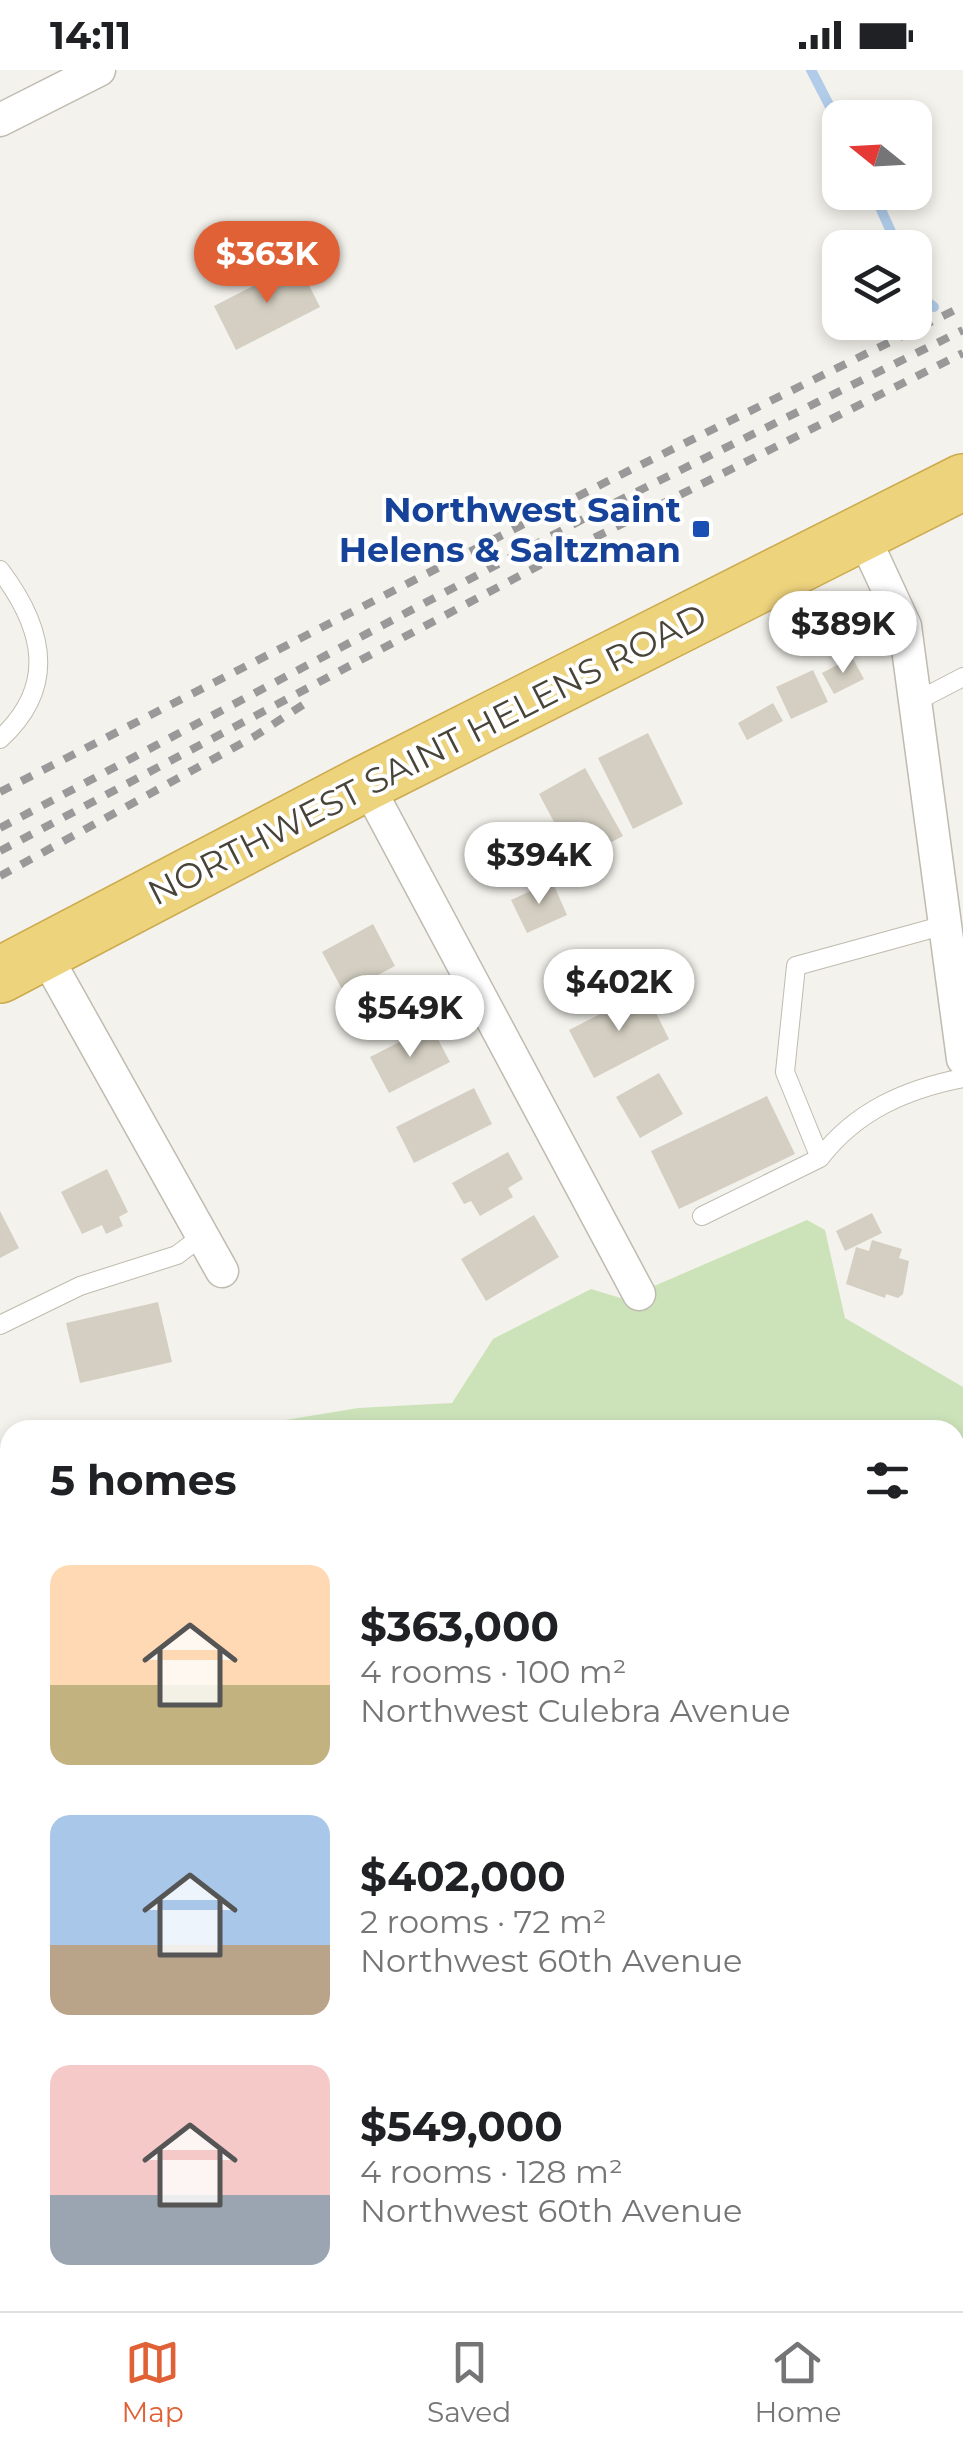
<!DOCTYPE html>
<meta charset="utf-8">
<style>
body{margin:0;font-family:Montserrat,sans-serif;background:#f6f6f6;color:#202124;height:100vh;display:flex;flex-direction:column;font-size:38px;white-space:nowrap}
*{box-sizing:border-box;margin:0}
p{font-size:32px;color:#757577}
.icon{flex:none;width:55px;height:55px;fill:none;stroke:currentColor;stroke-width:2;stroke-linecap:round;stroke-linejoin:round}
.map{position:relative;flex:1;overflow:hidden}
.panel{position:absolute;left:0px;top:1350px;width:965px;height:892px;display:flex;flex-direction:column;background:#fff;border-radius:30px 30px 0 0;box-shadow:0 5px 15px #0003}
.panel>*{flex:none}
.needle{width:65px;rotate:288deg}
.tools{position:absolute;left:822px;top:30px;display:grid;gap:20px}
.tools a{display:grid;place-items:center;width:110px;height:110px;border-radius:20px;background:#fff;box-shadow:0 5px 15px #0003;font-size:50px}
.price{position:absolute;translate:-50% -85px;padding:0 22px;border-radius:35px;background:#fff;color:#222;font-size:32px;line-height:65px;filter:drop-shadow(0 2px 5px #0008)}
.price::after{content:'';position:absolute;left:50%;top:60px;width:30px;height:22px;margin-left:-15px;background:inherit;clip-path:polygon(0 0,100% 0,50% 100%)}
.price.current{background:#e16136;color:#fff}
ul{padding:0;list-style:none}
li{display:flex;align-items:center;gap:30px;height:250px;padding:0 50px}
li span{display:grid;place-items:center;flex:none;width:280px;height:200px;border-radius:20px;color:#555}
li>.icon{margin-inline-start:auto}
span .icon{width:120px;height:120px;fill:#fffc;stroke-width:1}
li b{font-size:42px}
h2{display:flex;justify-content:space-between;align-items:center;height:120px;padding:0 50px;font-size:42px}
.status{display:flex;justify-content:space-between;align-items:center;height:70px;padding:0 50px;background:#fff;direction:ltr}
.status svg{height:28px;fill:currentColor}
.tab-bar{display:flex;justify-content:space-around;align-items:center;height:140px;border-top:2px solid #e0e0e0;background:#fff;font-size:28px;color:#757577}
.tab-bar a{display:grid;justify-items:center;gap:5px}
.tab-bar .current{color:#e16136}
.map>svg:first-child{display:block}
.green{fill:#cce3ba}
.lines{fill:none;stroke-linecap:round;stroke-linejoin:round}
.stream{stroke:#b0cce9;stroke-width:10}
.building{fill:#d4cfc2}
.lane-casing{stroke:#bfbbaf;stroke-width:20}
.street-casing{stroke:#bfbbaf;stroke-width:35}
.highway-casing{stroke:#ccaa4e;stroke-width:58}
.lane{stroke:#fff;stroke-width:18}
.street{stroke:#fff;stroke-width:32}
.highway{stroke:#eed37d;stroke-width:55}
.rail{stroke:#999;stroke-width:8;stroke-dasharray:12 12;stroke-linecap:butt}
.transit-dot{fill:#1a4fb4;stroke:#fff;stroke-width:4}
.labels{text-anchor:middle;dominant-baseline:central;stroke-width:8;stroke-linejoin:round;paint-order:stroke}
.transit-label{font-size:35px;font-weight:bold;fill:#164399;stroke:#fff;text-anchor:end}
.street-label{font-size:35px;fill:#48443a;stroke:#fff}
</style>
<div class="status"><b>14:11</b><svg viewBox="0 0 49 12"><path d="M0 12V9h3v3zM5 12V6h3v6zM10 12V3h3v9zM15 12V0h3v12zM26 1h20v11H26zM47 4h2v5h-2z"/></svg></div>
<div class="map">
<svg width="963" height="2241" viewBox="0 0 963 2241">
<rect width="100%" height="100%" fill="#f4f2ec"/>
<path class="green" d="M807 1150 825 1160 845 1248 963 1317V1989L955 1981V1360H225L358 1338 452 1333 493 1269 591 1219 624 1229Z
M10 1423V1636L0 1641V1427Z
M963 2047V2241H782L790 2232H955V2055Z
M0 2116 10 2132V2232H654L660 2241H0Z"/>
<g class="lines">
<path class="stream" d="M811 0 840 56
M873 122 898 177
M917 224 934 237"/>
</g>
<path class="building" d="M298 193 320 237 236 280 214 236Z
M852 587 864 609 834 624 822 603Z
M813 600 828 632 791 649 776 617Z
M773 633 783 651 747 670 738 653Z
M648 663 683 734 633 759 598 688Z
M585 698 623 766 575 791 539 724Z
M552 811 567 845 527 863 511 830Z
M373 854 395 896 344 923 322 882Z
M645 921 669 969 594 1008 569 960Z
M431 956 450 992 389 1023 370 987Z
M659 1003 683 1044 640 1068 616 1027Z
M474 1018 492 1054 414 1093 396 1057Z
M767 1026 795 1084 679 1139 651 1081Z
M508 1082 523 1109 508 1118 513 1127 480 1146 471 1131 464 1134 452 1113Z
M107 1099 128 1142 119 1147 123 1156 106 1164 102 1155 82 1164 61 1122Z
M0 1141 19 1178 0 1188Z
M872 1143 882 1163 845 1181 836 1161Z
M534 1145 559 1187 486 1231 461 1189Z
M872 1170 902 1179 899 1188 909 1191 903 1224 898 1228 886 1224 885 1228 846 1214 856 1177 869 1181Z
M158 1232 172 1292 80 1313 66 1253Z
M959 1967 963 1973V2048L955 2037V1970Z
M10 1993V2031L0 2032V1994Z"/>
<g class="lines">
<g class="lane-casing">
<path id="lane" d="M0 500C44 558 58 616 0 669
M915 632 963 607
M820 1088C856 1041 906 1019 963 1008
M702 1146 820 1088 785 1002 796 896 945 855
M0 1255 80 1216 177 1185 202 1166"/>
</g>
<g class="street-casing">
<path id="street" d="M0 50 99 0
M861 461 905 556 963 989
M366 713 639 1224
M43 881 222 1201
M955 1751 963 1755
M0 1856 10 1851"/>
</g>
<g class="highway-casing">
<path id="highway" d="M0 905 366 713 963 412"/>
</g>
<use href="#lane" class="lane"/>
<use href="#street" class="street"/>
<use href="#highway" class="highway"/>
<path class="rail" d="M0 722 606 412 963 236
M0 758 604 438 963 260
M0 781 540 495 963 283
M0 806 255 666 312 629"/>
</g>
<rect class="transit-dot" x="691" y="449" width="20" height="20" rx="5"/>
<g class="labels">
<g class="transit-label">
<text x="681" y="439">Northwest Saint<tspan x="681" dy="40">Helens &amp; Saltzman</tspan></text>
</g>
<g class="street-label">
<text transform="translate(427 684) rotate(-27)">NORTHWEST SAINT HELENS ROAD</text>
</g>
</g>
</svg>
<div class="tools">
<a><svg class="needle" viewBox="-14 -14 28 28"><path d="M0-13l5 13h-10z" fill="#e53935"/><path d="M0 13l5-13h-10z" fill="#757577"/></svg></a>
<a><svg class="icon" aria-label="layers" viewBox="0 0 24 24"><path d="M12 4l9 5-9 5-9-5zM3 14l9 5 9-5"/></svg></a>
</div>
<b class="price current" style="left:267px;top:236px">$363K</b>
<b class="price" style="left:843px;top:606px">$389K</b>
<b class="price" style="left:539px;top:837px">$394K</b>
<b class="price" style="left:619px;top:964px">$402K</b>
<b class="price" style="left:410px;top:990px">$549K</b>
<section class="panel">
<h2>5 homes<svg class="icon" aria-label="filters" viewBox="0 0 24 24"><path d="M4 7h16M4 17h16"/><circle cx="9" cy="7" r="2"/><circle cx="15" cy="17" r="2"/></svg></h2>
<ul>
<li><span style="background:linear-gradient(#ffd9b3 60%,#c2b280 0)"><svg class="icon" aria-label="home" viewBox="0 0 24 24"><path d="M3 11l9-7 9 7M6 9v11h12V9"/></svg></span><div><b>$363,000</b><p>4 rooms · 100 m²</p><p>Northwest Culebra Avenue</p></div></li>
<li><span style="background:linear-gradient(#a9c7e8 65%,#b9a48a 0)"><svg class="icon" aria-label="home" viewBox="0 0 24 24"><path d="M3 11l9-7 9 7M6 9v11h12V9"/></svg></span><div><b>$402,000</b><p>2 rooms · 72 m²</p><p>Northwest 60th Avenue</p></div></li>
<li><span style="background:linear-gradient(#f6c9c9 65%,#9aa5b1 0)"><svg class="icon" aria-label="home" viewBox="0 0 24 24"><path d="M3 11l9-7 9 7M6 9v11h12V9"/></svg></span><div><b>$549,000</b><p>4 rooms · 128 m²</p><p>Northwest 60th Avenue</p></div></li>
</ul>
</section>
</div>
<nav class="tab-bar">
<a class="current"><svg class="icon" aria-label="map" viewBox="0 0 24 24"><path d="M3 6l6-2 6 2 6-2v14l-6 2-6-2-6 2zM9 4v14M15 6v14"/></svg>Map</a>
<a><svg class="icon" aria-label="saved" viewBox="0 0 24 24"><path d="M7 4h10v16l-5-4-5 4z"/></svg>Saved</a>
<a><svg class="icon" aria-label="home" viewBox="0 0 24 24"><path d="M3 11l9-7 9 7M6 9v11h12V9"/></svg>Home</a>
</nav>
